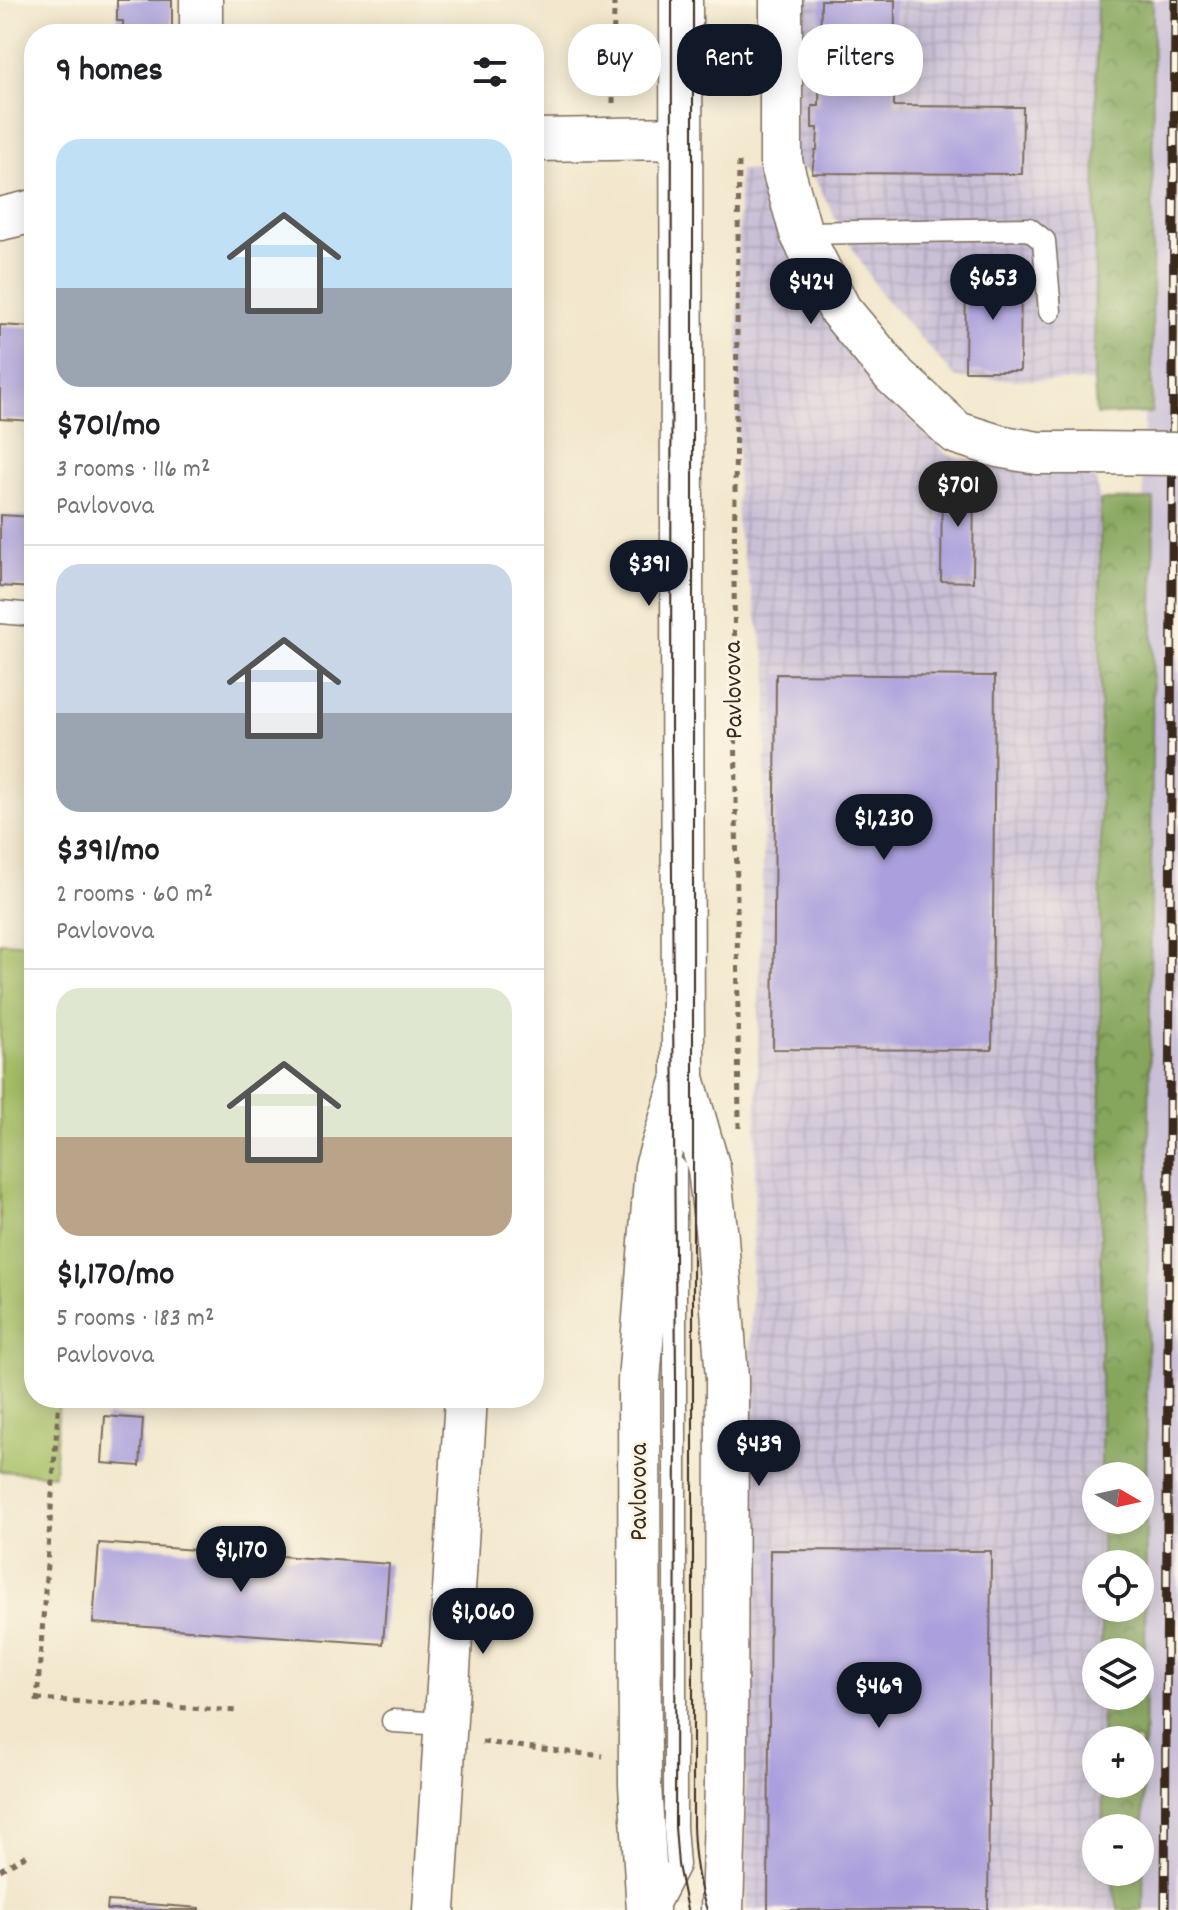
<!DOCTYPE html>
<meta charset="utf-8">
<style>
body{margin:0;font-family:Dekko,sans-serif;background:#f2f2f2;color:#202124;height:100vh;display:flex;flex-direction:column;font-size:30px;white-space:nowrap}
*{box-sizing:border-box;margin:0}
p{font-size:26px;color:#757577}
.icon{flex:none;width:44px;height:44px;fill:none;stroke:currentColor;stroke-width:2;stroke-linecap:round;stroke-linejoin:round}
.map{position:relative;flex:1;overflow:hidden}
.drawer{position:absolute;left:24px;top:24px;width:520px;height:1384px;display:flex;flex-direction:column;background:#fff;border-radius:32px;box-shadow:0 4px 20px #0003}
.drawer>*{flex:none}
.hud{position:absolute;left:568px;top:24px;width:490px;height:72px;display:flex;gap:16px}
.needle{width:52px;rotate:99deg}
.controls{position:absolute;left:1082px;top:1462px;display:grid;gap:16px}
.controls a{display:grid;place-items:center;width:72px;height:72px;border-radius:50%;background:#fff;box-shadow:0 4px 20px #0003;font-size:40px}
.price{position:absolute;translate:-50% -68px;padding:0 18px;border-radius:28px;background:#111827;color:#fff;font-size:26px;line-height:52px;filter:drop-shadow(0 2px 4px #0008)}
.price::after{content:'';position:absolute;left:50%;top:48px;width:24px;height:18px;margin-left:-12px;background:inherit;clip-path:polygon(0 0,100% 0,50% 100%)}
.price.active{background:#222;color:#fff}
ul{padding:0;list-style:none}
li{display:grid;align-content:center;gap:16px;height:424px;padding:0 32px}
li+li{border-top:2px solid #e0e0e0}
li span{display:grid;place-items:center;height:248px;border-radius:24px;color:#555}
li>.icon{margin-inline-start:auto}
span .icon{width:144px;height:144px;fill:#fffc;stroke-width:1}
li b{font-size:34px}
h2{display:flex;justify-content:space-between;align-items:center;height:96px;padding:0 32px;font-size:34px}
.chip{padding:0 28px;border-radius:32px;background:#fff;box-shadow:0 4px 20px #0003;font-size:28px;line-height:72px}
.chip.active{background:#111827;color:#fff}
.map>svg:first-child{display:block}
.industrial{fill:url(#industrial-grid)}
.railway{fill:#c9bfd7}
.forest{fill:url(#forest-crowns);stroke:#60683c;stroke-width:2}
.pitch{fill:#a7c066;stroke:#717542;stroke-width:2}
.building{fill:#aba0dd}
.lines{fill:none;stroke-linecap:round;stroke-linejoin:round}
.lane-casing{stroke:#7b6c5b;stroke-width:25}
.street-casing{stroke:#7b6c5b;stroke-width:45}
.path{stroke:#7b6c5b;stroke-width:5;stroke-dasharray:6 6;stroke-linecap:butt}
.lane{stroke:#fff;stroke-width:22}
.street{stroke:#fff;stroke-width:42}
.tram{stroke:#3b2a1e;stroke-width:2}
.rail-casing{stroke:#3b2a1e;stroke-width:9}
.rail{stroke:#fcf5e5;stroke-width:6;stroke-dasharray:18;stroke-linecap:butt}
.street-bridge-casing{stroke:#7b6c5b;stroke-width:45;stroke-linecap:butt}
.street-bridge{stroke:#fff;stroke-width:42}
.labels{text-anchor:middle;dominant-baseline:central;stroke-width:6;stroke-linejoin:round;paint-order:stroke}
.street-label{font-size:26px;fill:#3b2a1e;stroke:#fcf5e5}
</style>
<div class="map">
<svg width="1178" height="1910" viewBox="0 0 1178 1910">
<defs>
<pattern id="industrial-grid" width="8" height="8" patternUnits="userSpaceOnUse" patternTransform="scale(2)"><rect width="8" height="8" fill="#c9bfd7"/><path d="M0 4h8M4 0v8" fill="none" stroke="#aea4b8"/></pattern>
<pattern id="forest-crowns" width="20" height="18" patternUnits="userSpaceOnUse" patternTransform="scale(2)"><rect width="20" height="18" fill="#85a65b"/><path d="M2 6a3 3 0 1 1 6 0M12 15a3 3 0 1 1 6 0" fill="none" stroke="#6e874b"/></pattern>
</defs>
<rect width="100%" height="100%" fill="#fcf5e5"/>
<filter id="ink" filterUnits="userSpaceOnUse"><feTurbulence type="fractalNoise" baseFrequency=".0125" numOctaves="2"/><feDisplacementMap in="SourceGraphic" scale="16" xChannelSelector="R" yChannelSelector="G"/><feConvolveMatrix kernelMatrix="1 2 1 2 8 2 1 2 1" color-interpolation-filters="sRGB"/></filter>
<filter id="wash" filterUnits="userSpaceOnUse"><feTurbulence type="fractalNoise" baseFrequency=".006" numOctaves="4" result="noise"/><feDisplacementMap in="SourceGraphic" scale="32" xChannelSelector="R" yChannelSelector="G"/><feGaussianBlur stdDeviation="1.8" result="paint"/><feColorMatrix in="noise" values="0 0 0 0 0 0 0 0 0 0 0 0 0 0 0 0 0 1.4 0 .05"/><feComposite in="paint" operator="in"/></filter>
<g filter="url(#wash)">
<rect width="100%" height="100%" fill="#f2e7cc"/>
<path class="industrial" d="M798 0H1097L1094 382 956 378 880 293 842 231 812 173 793 165Z
M739 170 763 172 896 405 948 455 1038 475 1094 474 1100 500 1101 1476H1096V1520H1101V1564H1096V1608H1101V1652H1096V1696H1101L1102 1740H1096V1784H1102L1103 1828H1096V1872H1111L1118 1910H746L745 1553 768 668 737 526Z"/>
<path class="railway" d="M1146 0H1178V1910H1136L1140 1872 1139 1476Z"/>
<path class="forest" d="M1097 0H1153L1152 413 1096 415 1094 382Z
M1154 499 1143 1910H1118L1111 1872H1140V1828H1103L1102 1784H1140V1740H1102L1101 1696H1140V1652H1101V1608H1140V1564H1101V1520H1140V1476H1101L1100 500Z"/>
<path class="pitch" d="M0 942 34 944V1398H59L54 1475 0 1471Z"/>
<g id="blocks">
<path class="building" d="M117 0H172V34H123V21H117Z
M821 0H895L894 106 1023 107 1022 174 812 173 815 150H817L818 128H812V106H819Z
M966 273 1021 274 1020 371H965Z
M0 325 34 327V421L0 419Z
M942 477H974L973 582 941 581Z
M0 515 34 517V588L0 586Z
M776 674 995 676 992 1050 773 1049Z
M105 1416 143 1419 140 1466 102 1463Z
M99 1543 389 1564 383 1644 93 1623Z
M770 1550 991 1551 988 1910H768Z
M108 1901 199 1908V1910H107Z"/>
</g>
</g>
<g filter="url(#ink)">
<use href="#blocks" fill-opacity="0" stroke="#7b6c5b" stroke-width="2"/>
<g class="lines">
<g class="lane-casing">
<path id="lane" d="M801 233 1029 229 1044 241 1050 311
M0 612 34 615
M393 1721 445 1724
M655 1910 678 1865 675 1827V1168"/>
</g>
<g class="street-casing">
<path id="street" d="M681 0 683 1078 709 1169 717 1238 727 1379 726 1784 722 1910
M781 0V162L801 233 840 310 895 376 957 433 998 446 1038 453H1088
M201 34V0
M534 140 680 138
M0 219 34 211
M434 1910 466 1398
M648 1910 640 1785 639 1381 656 1167 683 1078"/>
</g>
<path class="path" d="M613 103 614 0
M739 1128 734 576 739 162
M37 1699 239 1711
M37 1702 59 1398
M482 1742 603 1756
M0 1870 27 1855"/>
<use href="#lane" class="lane"/>
<use href="#street" class="street"/>
<path class="tram" d="M672 0 671 751 676 1381 675 1827 678 1865 687 1910
M693 0V1826C694 1855 697 1882 707 1910"/>
<g class="rail-casing">
<path id="rail" d="M1165 1910 1175 0"/>
</g>
<use href="#rail" class="rail"/>
<g class="street-bridge-casing">
<path id="street-bridge" d="M1088 453 1178 454"/>
</g>
<use href="#street-bridge" class="street-bridge"/>
</g>
</g>
<g class="labels">
<g class="street-label">
<text transform="translate(735 690) rotate(-91)">Pavlovova</text>
<text transform="translate(640 1492) rotate(-90)">Pavlovova</text>
</g>
</g>
</svg>
<div class="controls">
<a><svg class="needle" viewBox="-14 -14 28 28"><path d="M0-13l5 13h-10z" fill="#e53935"/><path d="M0 13l5-13h-10z" fill="#757577"/></svg></a>
<a><svg class="icon" aria-label="locate" viewBox="0 0 24 24"><circle cx="12" cy="12" r="6"/><path d="M12 2v4M12 18v4M2 12h4M18 12h4"/></svg></a>
<a><svg class="icon" aria-label="layers" viewBox="0 0 24 24"><path d="M12 4l9 5-9 5-9-5zM3 14l9 5 9-5"/></svg></a>
<a>+</a>
<a>−</a>
</div>
<b class="price" style="left:993px;top:322px">$653</b>
<b class="price" style="left:811px;top:326px">$424</b>
<b class="price active" style="left:958px;top:529px">$701</b>
<b class="price" style="left:649px;top:608px">$391</b>
<b class="price" style="left:884px;top:862px">$1,230</b>
<b class="price" style="left:759px;top:1488px">$439</b>
<b class="price" style="left:241px;top:1594px">$1,170</b>
<b class="price" style="left:483px;top:1656px">$1,060</b>
<b class="price" style="left:879px;top:1730px">$469</b>
<div class="hud">
<a class="chip">Buy</a>
<a class="chip active">Rent</a>
<a class="chip">Filters</a>
</div>
<section class="drawer">
<h2>9 homes<svg class="icon" aria-label="filters" viewBox="0 0 24 24"><path d="M4 7h16M4 17h16"/><circle cx="9" cy="7" r="2"/><circle cx="15" cy="17" r="2"/></svg></h2>
<ul>
<li><span style="background:linear-gradient(#bfe0f5 60%,#9aa5b1 0)"><svg class="icon" aria-label="home" viewBox="0 0 24 24"><path d="M3 11l9-7 9 7M6 9v11h12V9"/></svg></span><div><b>$701/mo</b><p>3 rooms · 116 m²</p><p>Pavlovova</p></div></li>
<li><span style="background:linear-gradient(#c9d6e8 60%,#9aa5b1 0)"><svg class="icon" aria-label="home" viewBox="0 0 24 24"><path d="M3 11l9-7 9 7M6 9v11h12V9"/></svg></span><div><b>$391/mo</b><p>2 rooms · 60 m²</p><p>Pavlovova</p></div></li>
<li><span style="background:linear-gradient(#dfe7d0 60%,#b9a48a 0)"><svg class="icon" aria-label="home" viewBox="0 0 24 24"><path d="M3 11l9-7 9 7M6 9v11h12V9"/></svg></span><div><b>$1,170/mo</b><p>5 rooms · 183 m²</p><p>Pavlovova</p></div></li>
</ul>
</section>
</div>
